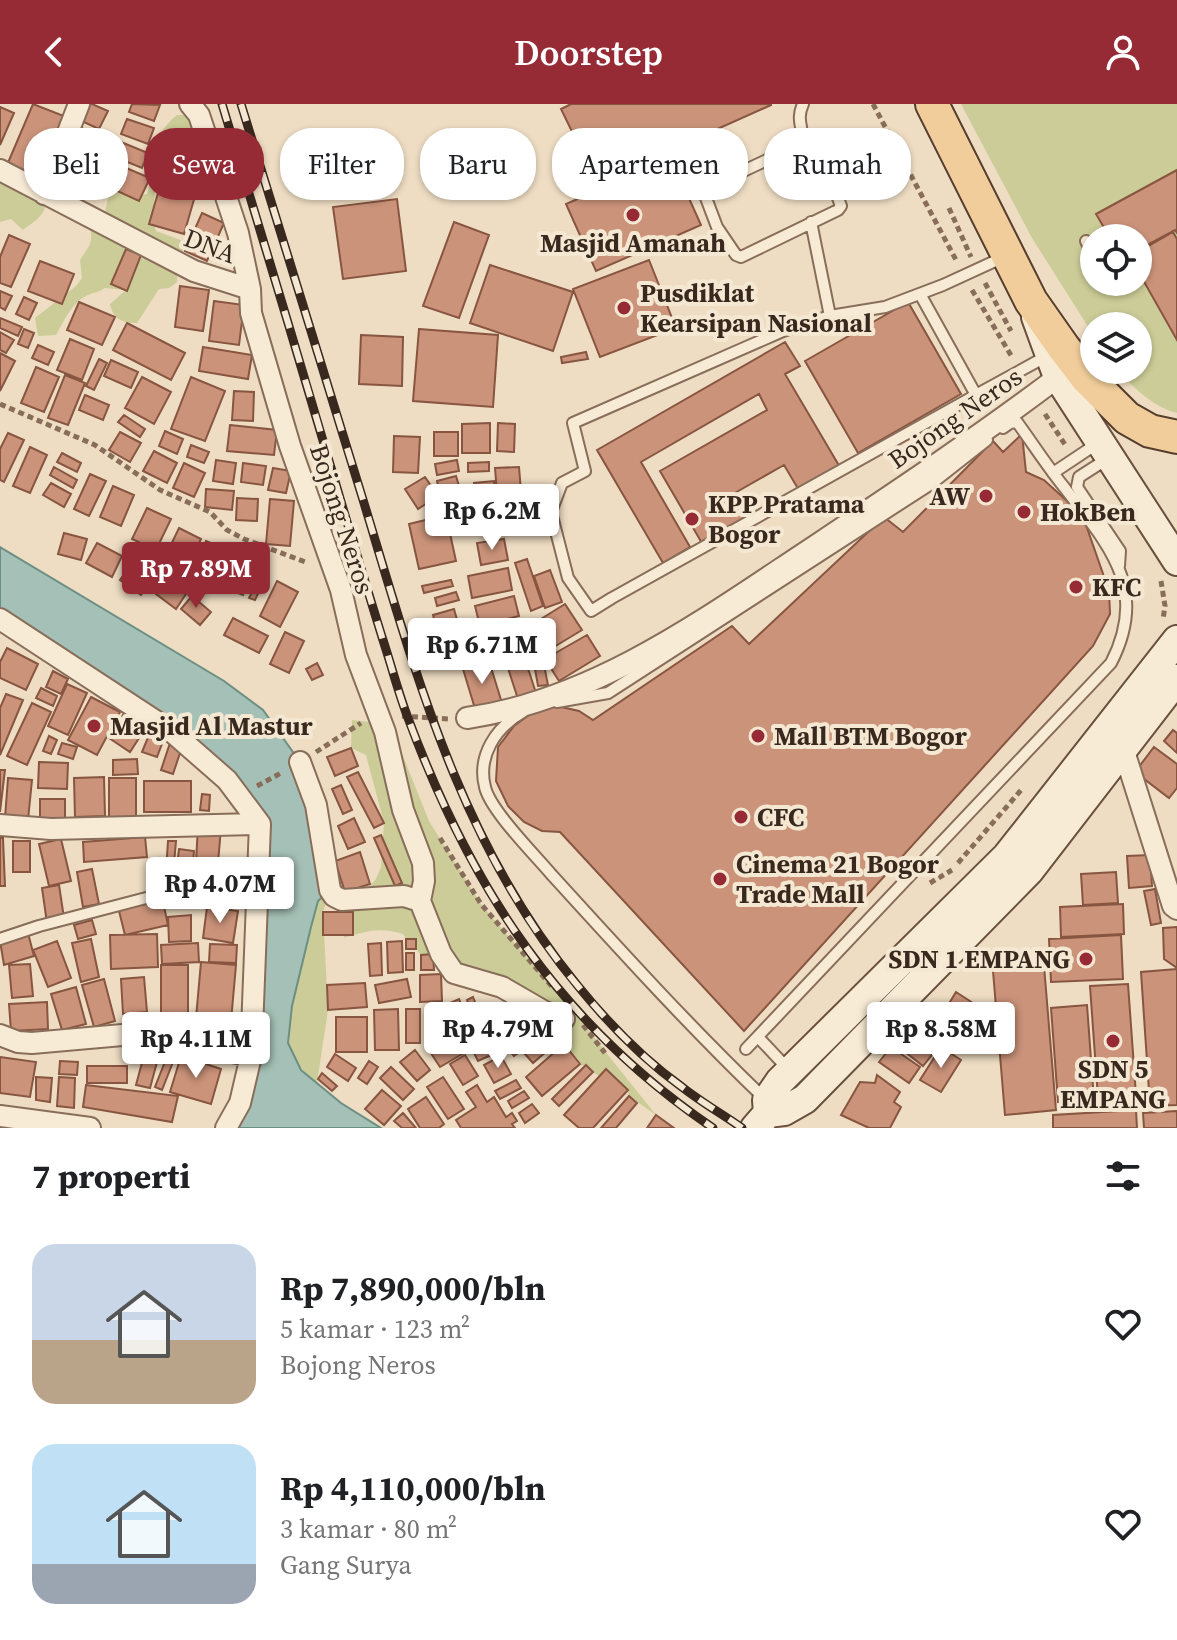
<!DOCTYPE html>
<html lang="id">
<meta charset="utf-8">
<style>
body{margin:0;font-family:"Source Serif 4",serif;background:#f6f6f6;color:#202124;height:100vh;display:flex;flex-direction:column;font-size:30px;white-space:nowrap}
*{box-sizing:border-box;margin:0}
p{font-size:26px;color:#757577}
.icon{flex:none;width:44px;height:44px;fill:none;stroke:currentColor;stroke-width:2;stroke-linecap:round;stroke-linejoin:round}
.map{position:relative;height:1024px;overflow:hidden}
.sheet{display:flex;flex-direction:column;background:#fff;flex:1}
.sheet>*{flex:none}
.banner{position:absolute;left:24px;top:24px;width:1130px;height:72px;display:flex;gap:16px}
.fabs{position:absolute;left:1080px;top:120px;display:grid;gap:16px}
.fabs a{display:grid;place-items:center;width:72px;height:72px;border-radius:50%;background:#fff;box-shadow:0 2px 6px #0004;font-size:40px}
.price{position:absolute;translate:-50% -68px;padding:0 18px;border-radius:8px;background:#fff;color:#222;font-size:26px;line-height:52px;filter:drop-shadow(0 2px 4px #0008)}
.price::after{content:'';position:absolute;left:50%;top:48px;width:24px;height:18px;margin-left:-12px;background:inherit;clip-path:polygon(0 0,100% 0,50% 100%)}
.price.active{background:#962b36;color:#fff}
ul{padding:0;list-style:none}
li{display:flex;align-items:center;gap:24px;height:200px;padding:0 32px}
li span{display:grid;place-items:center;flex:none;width:224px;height:160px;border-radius:24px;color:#555}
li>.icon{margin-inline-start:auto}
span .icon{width:96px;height:96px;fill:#fffc;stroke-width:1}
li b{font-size:34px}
h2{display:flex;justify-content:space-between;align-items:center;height:96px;padding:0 32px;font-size:34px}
.pill{padding:0 28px;border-radius:32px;background:#fff;box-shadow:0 2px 6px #0004;font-size:28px;line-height:72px}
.pill.active{background:#962b36;color:#fff}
header{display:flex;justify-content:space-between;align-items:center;height:104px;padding:0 32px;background:#962b36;color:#fff;font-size:36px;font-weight:600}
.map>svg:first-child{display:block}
.green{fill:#cbcc97;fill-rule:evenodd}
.water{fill:#a5c0b6;stroke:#6c8f83;stroke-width:2}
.building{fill:#cb937a;stroke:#875540;stroke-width:2}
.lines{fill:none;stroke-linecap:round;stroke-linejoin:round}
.lane-casing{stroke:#886e5a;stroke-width:14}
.street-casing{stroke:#886e5a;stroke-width:24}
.secondary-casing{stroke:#694f3d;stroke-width:32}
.primary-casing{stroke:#553d2e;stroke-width:36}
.path{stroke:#886e5a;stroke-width:5;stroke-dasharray:6 4;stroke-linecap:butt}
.lane{stroke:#f8ebd6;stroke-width:10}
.street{stroke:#f8ebd6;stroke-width:20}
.secondary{stroke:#f8ebd6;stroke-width:28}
.primary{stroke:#f0cd9b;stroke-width:32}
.rail-casing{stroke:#38281e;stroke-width:9}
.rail{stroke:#f5e8d3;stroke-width:6;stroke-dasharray:18;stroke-linecap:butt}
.poi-dot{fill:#962b36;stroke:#f5e8d3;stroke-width:3}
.labels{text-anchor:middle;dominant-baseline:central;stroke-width:8;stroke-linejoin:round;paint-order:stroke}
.poi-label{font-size:26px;font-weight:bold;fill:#38281e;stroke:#f5e8d3;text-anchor:start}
.street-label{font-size:26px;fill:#38281e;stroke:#f5e8d3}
</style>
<header><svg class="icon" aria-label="back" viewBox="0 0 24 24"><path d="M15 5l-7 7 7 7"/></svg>Doorstep<svg class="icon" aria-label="person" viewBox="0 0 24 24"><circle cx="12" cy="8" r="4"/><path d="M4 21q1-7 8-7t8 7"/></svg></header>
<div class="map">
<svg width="1177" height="1024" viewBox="0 0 1177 1024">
<rect width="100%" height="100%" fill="#eeddc3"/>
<path class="green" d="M961 0H1177V309C1153 303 1133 283 1117 266H1138V222H1094V232L1032 134ZM1094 134H1138V178H1094Z
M177 11H188C194 18 196 24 198 33 206 64 172 52 161 65 154 74 152 117 156 127L183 137C185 152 177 163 177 178L169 184 159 185 137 219C122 219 113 215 110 200L126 186 105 184C98 189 93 188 86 192 72 199 64 217 56 231L38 232 35 214 76 182 82 174 80 156C88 143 95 138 89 122L95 107 105 108 109 90C122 85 133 93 147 90 158 57 147 35 177 11Z
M0 64 47 95C45 112 35 117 23 126L11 115 0 118Z
M352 616 390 620 429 717 481 800 576 911 656 1011 629 992 628 986 623 987 580 960 564 940 553 918 421 851 416 845V835H406L403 830C379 823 367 827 344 834L345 819 353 807V802L376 775 381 763 384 719 366 651 351 644Z
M330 786 323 808 328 906 317 979C305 968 291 957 288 940 285 920 308 818 317 799 320 794 326 790 330 786Z"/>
<path class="water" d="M0 443 224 577 263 606 300 658 330 786 318 797 311 823 292 902 288 939 301 966 341 999 381 1024H227L240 999 260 720 226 676 0 515Z"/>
<path class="building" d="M33 0 69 14 42 76 7 61Z
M83 0H92L108 7 99 25 77 15Z
M132 0 160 1 154 17 129 8Z
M571 0H771V1L597 79 561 5Z
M0 3 14 9 0 41Z
M127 15 154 24 148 40 121 30Z
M76 22 109 35 94 76 60 63Z
M169 28 190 33 186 49 165 43Z
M121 38 148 49 142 64 115 53Z
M169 51 204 61 184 130 149 120Z
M671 54 701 121 596 167 566 100Z
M112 58 150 74 139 97 102 80Z
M1177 66V129L1175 126 1138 146V134H1110L1096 110Z
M397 95 406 167 343 175 333 103Z
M202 109 224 119 207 157 185 147Z
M454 118 489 131 459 214 423 202Z
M1173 128 1177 135V236L1138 167V148Z
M9 131 30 140 11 183 0 179V153Z
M126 145 141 151 127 187 111 180Z
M649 156 676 224 600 253 573 185Z
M40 157 74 170 62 200 28 187Z
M490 161 573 188 553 247 470 219Z
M180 182 209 186 203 227 175 223Z
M0 187 12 192 5 206 0 203Z
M24 193 37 199 29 216 16 210Z
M214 197 244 201 239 241 209 237Z
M79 198 115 213 102 241 67 226Z
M908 198 961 290 858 349 805 257Z
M0 214 22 223 18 232 0 224Z
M127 219 185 249 171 276 113 246Z
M24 225 34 229 28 244 18 240Z
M419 225 498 231 493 303 413 297Z
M0 228 14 236 6 249 0 246Z
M361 231 403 233 402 282 359 280Z
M70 235 94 245 82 276 57 266Z
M785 238 800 262 785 270 841 365 800 388 784 361 733 390 748 415 703 441 660 367 767 306 759 290 641 358 690 443 663 459 597 346Z
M38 241 54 248 48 261 32 254Z
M203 243 252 251 248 275 199 267Z
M586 248 588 255 562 259 561 253Z
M0 249 15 257 0 287Z
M99 255 107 259 94 286 86 282Z
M111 256 138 268 131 284 104 272Z
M36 263 59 273 44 308 21 299Z
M65 271 85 279 68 321 48 314Z
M142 273 171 288 154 320 125 304Z
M191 273 225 287 205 337 171 325Z
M234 287 254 288 253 317 232 316Z
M85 291 109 301 103 316 79 306Z
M124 311 145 325 140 333 118 318Z
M490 319V349H462V320Z
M498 319 515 320 514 348 497 347Z
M230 321 277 326 274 351 227 347Z
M165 327 183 335 177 350 159 342Z
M120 328 141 339 130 358 109 346Z
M434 328H458V352H434Z
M8 329 24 336 4 378 0 376V345Z
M1022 330 1026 368 1044 376 1067 397 1086 421 1109 487 1110 510 1093 542 744 927 560 728 542 727 524 718 508 702 496 677 498 643 514 622 533 608 557 602 579 607 593 616 732 522 749 540 884 413 903 428 993 337 1003 348Z
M394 332 420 333 418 369 393 368Z
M191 341 209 348 204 359 187 353Z
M30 343 47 351 30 389 13 382Z
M154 347 177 359 167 379 143 367Z
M62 349 81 359 77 368 57 358Z
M216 356 236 359 233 380 213 377Z
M457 356 459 367 437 371 435 360Z
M489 358V367L468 368V359Z
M184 359 205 369 194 393 173 384Z
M243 359 266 362 263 381 241 378Z
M54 363 77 376 73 384 50 371Z
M519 363 521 387 497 389 495 364Z
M273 364 291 367 286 389 268 386Z
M90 370 106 377 89 412 74 405Z
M456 372 462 392 442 397 437 377Z
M425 373 438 392 418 405 405 385Z
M494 377 496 391 476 393 474 379Z
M51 379 71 390 64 403 43 391Z
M113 382 134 391 121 422 100 413Z
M206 385 234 387 232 406 205 403Z
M521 393 525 426 505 428 501 396Z
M237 394 258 395 257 417 236 416Z
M270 395 294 397 290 442 266 440Z
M497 398 499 422 476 424 473 400Z
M147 404 171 415 156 446 132 435Z
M446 411 456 457 419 465 409 420Z
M179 424 201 435 187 465 164 455Z
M64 429 87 435 81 456 58 450Z
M504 435 508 456 481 461 477 439Z
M206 437 220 443 206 472 193 466Z
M97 439 122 452 112 473 86 459Z
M222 452 230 455 218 483 210 479Z
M135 455 157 471 141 491 120 476Z
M235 455 254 463 243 491 224 484Z
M527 455 543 502 531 507 515 459Z
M508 464 512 486 472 494 468 472Z
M550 466 562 498 545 504 534 472Z
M261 471 266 473 255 496 249 494Z
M167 475 186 490 176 505 156 490Z
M451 476 453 482 424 489 422 482Z
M277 477 298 488 280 523 260 512Z
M456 488 459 496 437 502 435 494Z
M192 492 211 508 200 521 181 505Z
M514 492 519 512 480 522 475 502Z
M565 500 582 526 544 549 528 523Z
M454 505 458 519 437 525 433 511Z
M233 514 268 532 259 549 224 531Z
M520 519 526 541 455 561 448 539Z
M285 528 304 537 289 569 270 560Z
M587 531 600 552 559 577 545 555Z
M7 544 38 560 26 586 0 574V558Z
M541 546 548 581 538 582 532 548Z
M523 549 536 589 518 595 505 555Z
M489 557 502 599 476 608 463 565Z
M317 559 323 571 312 576 306 565Z
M53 567 68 575 61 590 46 583Z
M67 580 87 589 68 631 48 622Z
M41 584 57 592 53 602 36 594Z
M6 590 23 596 0 651V604Z
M91 593 120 608 97 651 68 636Z
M32 599 51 608 27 661 7 652Z
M126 606 148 620 130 648 109 634Z
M151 626 165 632 157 653 142 648Z
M1173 626 1177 629V649L1164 637Z
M49 632 57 636 51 650 43 647Z
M171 636 183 640 173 670 161 666Z
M62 639 77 643 73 655 58 650Z
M1154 643 1177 660V684L1169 694 1135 668Z
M351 644 358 662 335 672 327 653Z
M137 655 138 670 113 671V656Z
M39 658 68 659 67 685 38 684Z
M0 666H5L0 708Z
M358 668 384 719 374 724 347 673Z
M104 673 105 712 75 713 74 674Z
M8 674 32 676 28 716 5 714Z
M109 674H136V713H109Z
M144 677H191V708H144Z
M341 681 352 706 343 710 332 685Z
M202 690 210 691 209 707 200 706Z
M40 695H65V720H40Z
M354 714 365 738 348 745 338 722Z
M198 722 221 724 218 759 196 758Z
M381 731 402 779 395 782 374 734Z
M145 733 147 753 84 758 83 738Z
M0 734H3L5 782H0Z
M61 735 71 777 49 782 39 740Z
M13 737H30V768H13Z
M168 737H176L172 782 165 781Z
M179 745 194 747 191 779 175 778Z
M360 748 370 780 345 788 335 757Z
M1150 751 1152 782 1129 784 1127 752Z
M206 762H230V778H206Z
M92 765 99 800 83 803 77 768Z
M1116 768 1118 799 1083 801 1081 770Z
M59 781 64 814 47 819 42 784Z
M206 783 236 784 235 802 206 801Z
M1155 785 1161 819 1151 821 1144 787Z
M162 793 168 821 125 831 118 803Z
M1123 800 1124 830 1061 833 1060 803Z
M207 803 238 807 233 839 203 834Z
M323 808H353V831H323Z
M191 811V837L169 838 168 813Z
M92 816 96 830 78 835 74 821Z
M1177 823V864L1164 855 1163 824Z
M28 829 34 852 4 861 0 837Z
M157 830 158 863 111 865 110 831Z
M1121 831 1123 875 1051 878 1049 835Z
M91 835 99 873 81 878 72 839Z
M406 835H416V845H406Z
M57 837 71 874 48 883 33 846Z
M402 837 403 868 388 869 387 838Z
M198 839 199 858 162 860 161 841Z
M381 839 382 871 370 872 368 840Z
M210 840 237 841 236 859 209 858Z
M406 849H414V866H406Z
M433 850 434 866H421V851Z
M201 858 236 861 231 917 196 914Z
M30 860 33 892 12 894 9 861Z
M161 861H188V915H161Z
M1044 862 1056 1006 1005 1011 993 867Z
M1177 865V1001L1150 1002 1141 868Z
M441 870 442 897 420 898V871Z
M144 873 147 908 123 910 121 875Z
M104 875 115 917 94 923 82 881Z
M407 875 411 893 379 899 375 881Z
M365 879 367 903 328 906 327 881Z
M1128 880 1136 991 1098 994 1090 882Z
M76 883 86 920 62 926 51 890Z
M956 888 976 901 955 935 935 923Z
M473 893 479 908 472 910 467 896Z
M459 895 466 912 457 916 450 899Z
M47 898 48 925 11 927 9 900Z
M513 899 522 911 500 926 491 914Z
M1087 901 1094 996 1058 998 1051 904Z
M398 905 399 946H375L374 906Z
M406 905H420V939H406Z
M444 906 445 926 429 927 427 907Z
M532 909 546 926 514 952 500 934Z
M336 913H367V948H336Z
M475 918 484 934 470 942 461 927Z
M924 923 943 937 923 962 904 947Z
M451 928 464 949 440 963 427 943Z
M547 931 555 940 533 959 525 950Z
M491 939 496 949 478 957 473 947Z
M564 940 580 960 542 992 526 973Z
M891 943 920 963 909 979 879 958Z
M941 943 961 956 941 988 920 976Z
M415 946 430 966 417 977 400 958Z
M335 950 356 964 348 977 327 963Z
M465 951 478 972 463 981 450 960Z
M181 952 221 965 211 1000 170 988Z
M501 952 511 970 494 979 484 961Z
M0 953 36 958 30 993 0 989Z
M143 955 157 958 150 984 136 981Z
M166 955 173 958 162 986 155 983Z
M60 957 78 958 77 971 59 970Z
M369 957 378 963 367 980 358 974Z
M586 961 593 968 559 1002 552 995Z
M87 962H127V979H87Z
M391 963 414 985 403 996 380 974Z
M606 965 628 986 593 1024H579L564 1011Z
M322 969 337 982 332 987 318 975Z
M877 971 900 988 894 998 901 1003 890 1024H869L841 1011 860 978 875 979Z
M36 973 52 974 50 998 36 996Z
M59 973 75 974 74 1004 57 1002Z
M443 973 464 1005 448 1015 427 983Z
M516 976 521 984 500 995 495 987Z
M86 981 178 992 172 1018 83 1003Z
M477 981 487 998 494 993 506 1013 512 1009 517 1017 512 1020 515 1024H461L456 1016 476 1003 466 988Z
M382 986 401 1002 384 1021 365 1005Z
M524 987 529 994 512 1004 508 997Z
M629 992 637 999 616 1024H601Z
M426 993 444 1020 439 1024H420L408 1005Z
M532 1000 539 1009 525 1019 519 1009Z
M1136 1006 1137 1024H1053V1011Z
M1177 1007V1024H1144L1143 1009Z
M403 1009 416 1024H402L394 1017Z
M656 1011 674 1024H647Z"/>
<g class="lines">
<g class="lane-casing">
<path id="lane" d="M801 40 703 86 717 123 736 151 741 153 838 106 841 102 835 86 801 40C805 23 795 18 803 0
M811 118 830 212
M1086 137 1094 153
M920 190 976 291 1047 252
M976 291 612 494 591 507 568 474 551 408 562 379 585 367 573 319 783 227 830 212 885 203 943 181 1004 153
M1107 355 1079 373 1077 383 1120 447 1119 462
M1053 369 1098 339
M557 598 608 589 931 380 987 336
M523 608C496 623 477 652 485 683 490 706 535 751 551 770 621 847 690 923 765 995
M0 835 39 822 196 781 205 779 258 784
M758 933 789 966
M746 945 1111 559C1150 484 1108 441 1064 383 1047 362 1033 340 1017 318L1010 319 1003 324"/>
</g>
<g class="street-casing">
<path id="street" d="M190 0 199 11 238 129 250 185 251 209 290 342 341 486 356 551 385 628 403 706 423 759 424 777 420 797 441 850 454 869 502 883 545 908 564 915
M0 66 194 167 250 185
M44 90 79 0
M0 515 171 627 227 676 260 720 251 952 240 999 226 1024
M467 614C598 595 710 511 818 440 899 386 980 332 1058 273
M1123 644 1173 802 1177 805
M300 658 316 701 330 786 334 792 342 796 404 792 420 797
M0 721 51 725 260 720
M0 931 18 938 32 939 145 929 251 952
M0 1012 90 1024"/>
</g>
<g class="secondary-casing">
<path id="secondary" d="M1036 213 1058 273 1177 457
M768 1009 767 996 780 977 1007 752 1177 536
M755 1024 768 1009 784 1007 805 995 1029 767 1177 575"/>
</g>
<g class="primary-casing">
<path id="primary" d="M932 0 1031 197 1064 244 1087 274 1127 314 1150 327 1177 333"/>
</g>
<path class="path" d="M873 0 956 156
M949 104 971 153
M985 179 1011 227
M972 186 1012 253
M0 300 95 341 160 386 210 408 227 426 244 435 308 459
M1045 310 1066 342
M1161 477 1165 502 1163 515
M402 612 448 615
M316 648 361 619
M257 682 283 668
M440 734 481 800 554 885
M958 759 1022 685
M930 779 952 766
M583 921 605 949"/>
<use href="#lane" class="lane"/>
<use href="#street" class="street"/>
<use href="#secondary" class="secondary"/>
<use href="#primary" class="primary"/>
<g class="rail-casing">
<path id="rail" d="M222 0C260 126 298 251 335 377 350 429 366 481 382 533 391 560 398 588 408 614 472 786 560 920 713 1024
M241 0C282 133 323 266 364 399 416 571 461 741 578 882 608 919 643 955 682 983 701 998 722 1010 742 1024"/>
</g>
<use href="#rail" class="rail"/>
</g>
<g class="poi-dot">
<circle cx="633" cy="111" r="8"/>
<circle cx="624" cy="204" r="8"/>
<circle cx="986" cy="392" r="8"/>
<circle cx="1024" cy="408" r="8"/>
<circle cx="692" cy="415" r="8"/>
<circle cx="1076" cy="483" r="8"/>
<circle cx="94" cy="622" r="8"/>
<circle cx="758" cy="632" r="8"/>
<circle cx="741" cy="713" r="8"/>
<circle cx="720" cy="775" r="8"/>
<circle cx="1086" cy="855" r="8"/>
<circle cx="1113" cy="937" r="8"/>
</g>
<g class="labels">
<g class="poi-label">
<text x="633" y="139" text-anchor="middle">Masjid Amanah</text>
<text x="640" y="189">Pusdiklat<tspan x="640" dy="30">Kearsipan Nasional</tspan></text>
<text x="970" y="392" text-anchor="end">AW</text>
<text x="708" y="400">KPP Pratama<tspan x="708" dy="30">Bogor</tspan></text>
<text x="1040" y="408">HokBen</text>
<text x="1092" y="483">KFC</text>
<text x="110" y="622">Masjid Al Mastur</text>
<text x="774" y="632">Mall BTM Bogor</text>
<text x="757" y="713">CFC</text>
<text x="736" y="760">Cinema 21 Bogor<tspan x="736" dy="30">Trade Mall</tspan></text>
<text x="1070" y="855" text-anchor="end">SDN 1 EMPANG</text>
<text x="1113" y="965" text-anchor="middle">SDN 5<tspan x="1113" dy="30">EMPANG</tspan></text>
</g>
<g class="street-label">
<text transform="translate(210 142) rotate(21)">DNA</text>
<text transform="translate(955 314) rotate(-35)">Bojong Neros</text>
<text transform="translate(342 415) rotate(72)">Bojong Neros</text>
</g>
</g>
</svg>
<div class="fabs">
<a><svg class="icon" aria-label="locate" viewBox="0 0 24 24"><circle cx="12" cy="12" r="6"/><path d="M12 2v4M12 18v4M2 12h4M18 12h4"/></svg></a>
<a><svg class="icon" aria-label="layers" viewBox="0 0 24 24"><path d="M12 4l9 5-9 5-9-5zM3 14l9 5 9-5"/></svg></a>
</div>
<b class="price" style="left:492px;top:448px">Rp 6.2M</b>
<b class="price active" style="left:196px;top:506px">Rp 7.89M</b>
<b class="price" style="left:482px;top:582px">Rp 6.71M</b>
<b class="price" style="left:220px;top:821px">Rp 4.07M</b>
<b class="price" style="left:498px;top:966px">Rp 4.79M</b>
<b class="price" style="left:941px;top:966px">Rp 8.58M</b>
<b class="price" style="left:196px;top:976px">Rp 4.11M</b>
<div class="banner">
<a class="pill">Beli</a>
<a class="pill active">Sewa</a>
<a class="pill">Filter</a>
<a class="pill">Baru</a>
<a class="pill">Apartemen</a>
<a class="pill">Rumah</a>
</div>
</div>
<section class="sheet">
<h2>7 properti<svg class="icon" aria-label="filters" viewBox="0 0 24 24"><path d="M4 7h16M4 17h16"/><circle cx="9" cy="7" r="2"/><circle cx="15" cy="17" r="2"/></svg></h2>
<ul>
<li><span style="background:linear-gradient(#c9d6e8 60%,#b9a48a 0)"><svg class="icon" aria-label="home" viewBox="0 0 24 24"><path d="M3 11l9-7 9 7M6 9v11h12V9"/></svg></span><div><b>Rp 7,890,000/bln</b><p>5 kamar · 123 m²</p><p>Bojong Neros</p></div><svg class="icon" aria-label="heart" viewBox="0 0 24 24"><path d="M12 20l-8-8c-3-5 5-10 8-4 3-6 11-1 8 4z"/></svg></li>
<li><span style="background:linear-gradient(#bfe0f5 75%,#9aa5b1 0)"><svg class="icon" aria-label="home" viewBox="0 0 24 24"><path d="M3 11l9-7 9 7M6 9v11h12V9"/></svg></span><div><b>Rp 4,110,000/bln</b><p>3 kamar · 80 m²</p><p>Gang Surya</p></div><svg class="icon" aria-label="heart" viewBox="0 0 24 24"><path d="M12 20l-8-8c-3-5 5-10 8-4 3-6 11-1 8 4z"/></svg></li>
</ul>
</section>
